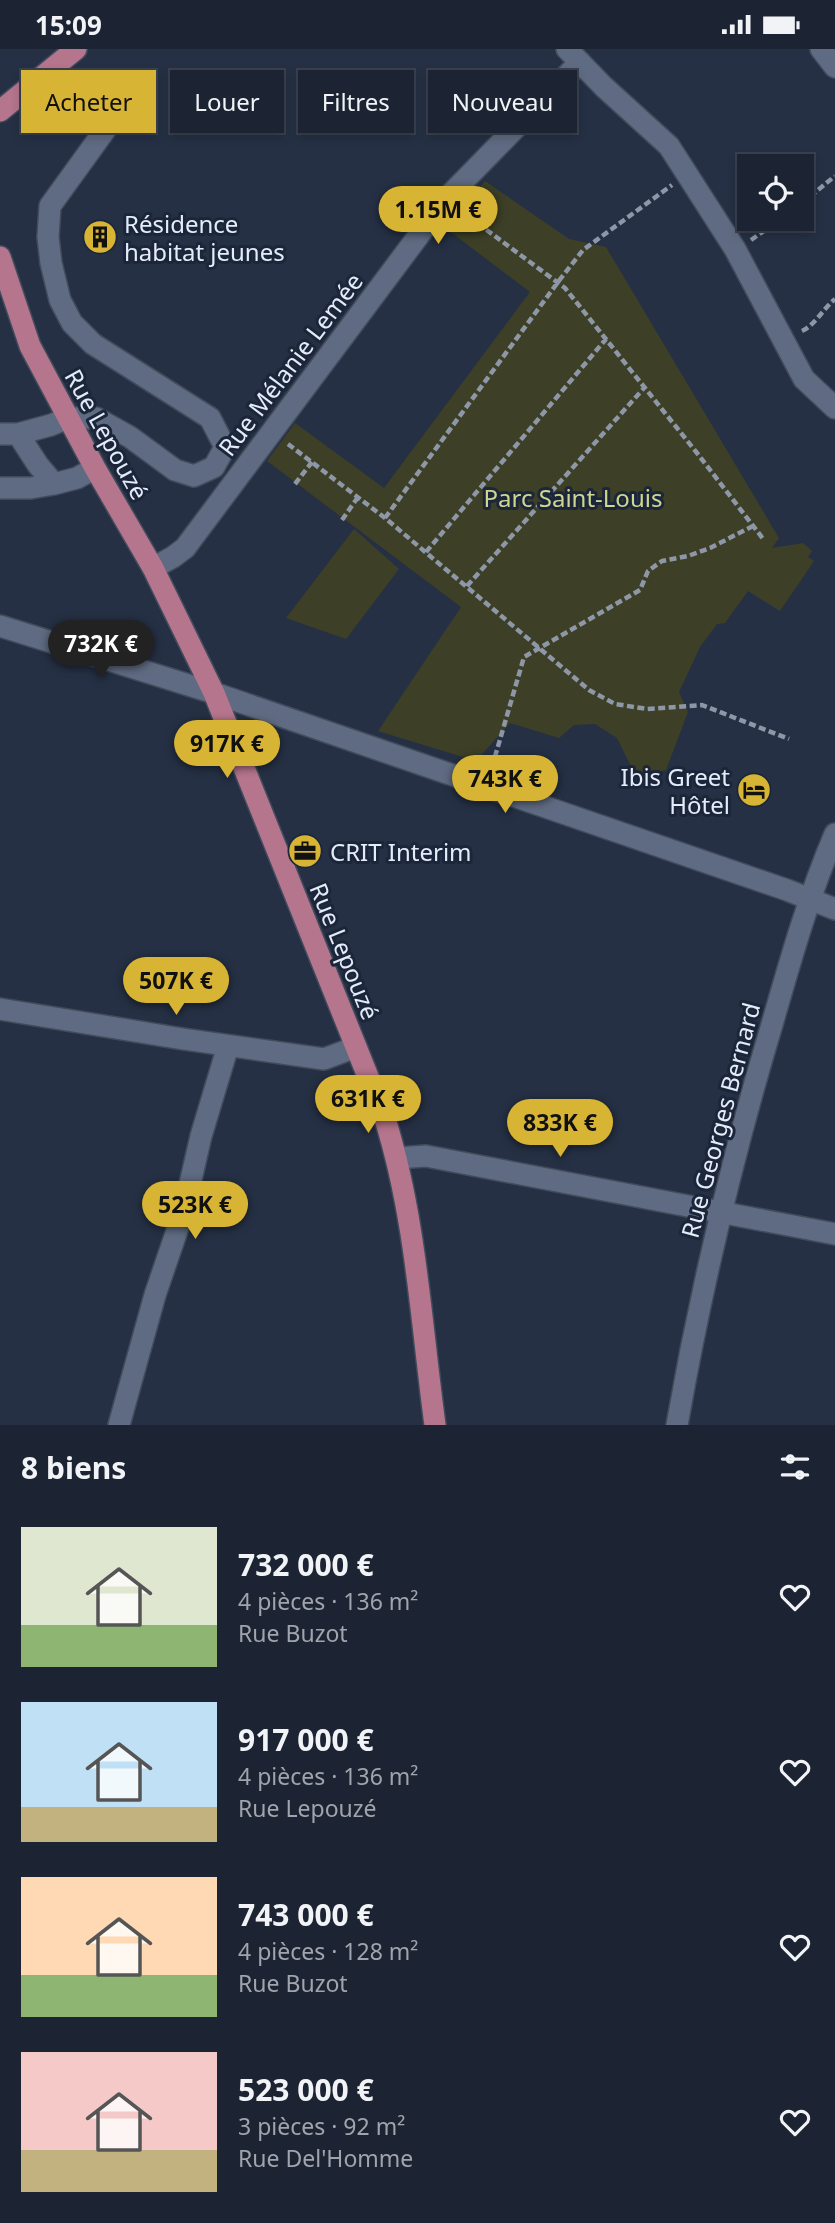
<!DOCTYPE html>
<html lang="fr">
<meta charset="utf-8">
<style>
body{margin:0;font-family:"Noto Sans",sans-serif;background:#252c3b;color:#f1f3f6;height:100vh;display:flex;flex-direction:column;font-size:26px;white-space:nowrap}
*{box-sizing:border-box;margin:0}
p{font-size:23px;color:#a0a4ac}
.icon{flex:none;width:38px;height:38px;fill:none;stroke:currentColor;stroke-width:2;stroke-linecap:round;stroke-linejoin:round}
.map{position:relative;height:1376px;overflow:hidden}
.drawer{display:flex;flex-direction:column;background:#1c2433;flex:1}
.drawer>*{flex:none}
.banner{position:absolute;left:21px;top:21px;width:794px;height:63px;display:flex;gap:14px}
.buttons{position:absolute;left:737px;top:105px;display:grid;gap:14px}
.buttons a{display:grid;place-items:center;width:77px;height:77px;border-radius:0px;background:#1c2433;box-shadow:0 4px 10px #0003,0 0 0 2px #3a414e;font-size:35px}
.price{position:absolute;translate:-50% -60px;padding:0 16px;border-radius:24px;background:#d8b434;color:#111;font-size:23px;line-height:46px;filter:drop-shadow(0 2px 4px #0008)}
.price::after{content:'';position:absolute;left:50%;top:42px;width:21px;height:16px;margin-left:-10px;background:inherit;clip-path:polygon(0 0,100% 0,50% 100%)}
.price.current{background:#222;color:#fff}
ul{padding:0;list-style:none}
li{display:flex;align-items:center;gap:21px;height:175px;padding:0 21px}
li span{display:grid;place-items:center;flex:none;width:196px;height:140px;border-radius:0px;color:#555}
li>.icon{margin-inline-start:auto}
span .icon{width:84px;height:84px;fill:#fffc;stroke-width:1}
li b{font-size:30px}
h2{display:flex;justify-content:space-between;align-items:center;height:84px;padding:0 21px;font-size:30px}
.tag{padding:0 24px;border-radius:0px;background:#1c2433;box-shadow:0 4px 10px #0003,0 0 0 2px #3a414e;font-size:24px;line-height:63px}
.tag.current{background:#d8b434;color:#111}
.status{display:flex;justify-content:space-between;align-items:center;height:49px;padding:0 35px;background:#1c2433;direction:ltr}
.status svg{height:19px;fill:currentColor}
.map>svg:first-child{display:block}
.green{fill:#3d4026}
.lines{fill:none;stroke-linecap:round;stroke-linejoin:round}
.minor-casing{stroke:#414b5c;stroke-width:24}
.major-casing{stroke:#414b5c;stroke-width:24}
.path{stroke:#8e97a7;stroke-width:4.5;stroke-dasharray:7 3.5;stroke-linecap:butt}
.minor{stroke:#5f6b82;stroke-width:21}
.major{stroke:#b5758c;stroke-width:21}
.labels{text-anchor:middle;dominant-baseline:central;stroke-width:6;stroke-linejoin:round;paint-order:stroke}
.poi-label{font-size:24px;fill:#e4ebf9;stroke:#1c263a;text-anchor:start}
.street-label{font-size:24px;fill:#e4ebf9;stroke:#1c263a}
.park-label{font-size:24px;fill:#ced690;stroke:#1c263a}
</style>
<div class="status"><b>15:09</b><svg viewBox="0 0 49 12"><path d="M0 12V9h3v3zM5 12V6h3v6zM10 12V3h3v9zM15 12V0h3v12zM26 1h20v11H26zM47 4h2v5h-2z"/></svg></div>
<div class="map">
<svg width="835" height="1376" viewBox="0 0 835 1376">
<rect width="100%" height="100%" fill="#253044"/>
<path class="green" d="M485 132 569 190 606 198 779 489 772 499 803 494 812 502 808 508 814 512 780 562 748 542 725 574 717 575 700 598 679 643 688 663 666 721 636 728 617 689 595 675 574 676 559 689 510 674 476 712 378 682 461 558 267 412 295 374 384 439 530 243 444 178Z
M354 480 399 520 346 590 286 569Z"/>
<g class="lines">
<g class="minor-casing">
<path id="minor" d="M567 0 604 38 669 97 735 200 804 330 835 359
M821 0 835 18
M0 385H18L51 376 68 369H96L130 388 175 421 194 427 214 418 225 398 210 369 93 295 72 274 60 251 51 214 48 188 50 157 131 45
M18 385 38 416 54 435 77 429 95 419
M0 439H31L54 435
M153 519 173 508 185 499 446 150 580 13
M0 577 214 644 787 841 835 860
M0 960 183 990 324 1010 356 998
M397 1109 426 1107 835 1185
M119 1376 155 1246 184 1161 201 1087 228 997
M677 1376C701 1239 733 1105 773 972 791 909 809 846 835 785"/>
</g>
<g class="major-casing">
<path id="major" d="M0 62 76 0
M0 208 30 297 95 419 153 519 214 644 385 1070C416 1169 421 1273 435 1376"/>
</g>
<path class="path" d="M802 154 835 127
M461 162 565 239 697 404 764 491
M751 191 781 170
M802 282C815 276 823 260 835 250
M288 395 385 469 589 641 615 655 647 660 702 656 789 690
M295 435 312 413
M385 469 558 233 583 201 672 136
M342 471 358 448
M426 503 606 290
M467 537 644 339
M492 718 524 608 640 541 648 522 662 512 688 507 710 499 753 477"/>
<use href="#minor" class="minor"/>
<use href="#major" class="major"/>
</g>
<defs>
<g id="building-disc" transform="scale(1.75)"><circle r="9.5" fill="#d8b434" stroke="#1c263a"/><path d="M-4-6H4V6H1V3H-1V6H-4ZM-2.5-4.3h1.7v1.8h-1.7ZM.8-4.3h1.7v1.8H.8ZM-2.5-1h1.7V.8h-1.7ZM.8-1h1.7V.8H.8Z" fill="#111"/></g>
<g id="hotel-disc" transform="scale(1.75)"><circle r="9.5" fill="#d8b434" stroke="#1c263a"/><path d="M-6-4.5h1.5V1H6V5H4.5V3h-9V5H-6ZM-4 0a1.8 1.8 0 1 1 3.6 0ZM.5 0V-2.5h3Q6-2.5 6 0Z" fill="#111"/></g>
<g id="office-disc" transform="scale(1.75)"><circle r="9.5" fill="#d8b434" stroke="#1c263a"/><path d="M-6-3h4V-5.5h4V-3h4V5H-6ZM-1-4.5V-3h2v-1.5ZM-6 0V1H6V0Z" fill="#111"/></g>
</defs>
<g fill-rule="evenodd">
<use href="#building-disc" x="100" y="188"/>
<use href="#hotel-disc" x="754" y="741"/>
<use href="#office-disc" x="305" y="802"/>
</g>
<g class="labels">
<g class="poi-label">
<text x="124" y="174">Résidence<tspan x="124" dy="28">habitat jeunes</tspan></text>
<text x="730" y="727" text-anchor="end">Ibis Greet<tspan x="730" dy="28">Hôtel</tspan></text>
<text x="330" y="802">CRIT Interim</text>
</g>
<g class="street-label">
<text transform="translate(290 315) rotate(-53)">Rue Mélanie Lemée</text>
<text transform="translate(107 385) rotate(61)">Rue Lepouzé</text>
<text transform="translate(345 902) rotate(68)">Rue Lepouzé</text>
<text transform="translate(720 1071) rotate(-75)">Rue Georges Bernard</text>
</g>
<g class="park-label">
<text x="573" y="448">Parc Saint-Louis</text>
</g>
</g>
</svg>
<div class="buttons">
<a><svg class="icon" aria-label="locate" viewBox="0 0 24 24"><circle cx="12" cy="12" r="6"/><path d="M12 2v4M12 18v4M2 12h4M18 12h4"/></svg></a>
</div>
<b class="price" style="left:438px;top:197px">1.15M €</b>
<b class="price current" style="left:101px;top:631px">732K €</b>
<b class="price" style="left:227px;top:731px">917K €</b>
<b class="price" style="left:505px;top:766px">743K €</b>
<b class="price" style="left:176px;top:968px">507K €</b>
<b class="price" style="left:368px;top:1086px">631K €</b>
<b class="price" style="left:560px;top:1110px">833K €</b>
<b class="price" style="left:195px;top:1192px">523K €</b>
<div class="banner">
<a class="tag current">Acheter</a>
<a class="tag">Louer</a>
<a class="tag">Filtres</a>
<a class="tag">Nouveau</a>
</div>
</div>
<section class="drawer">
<h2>8 biens<svg class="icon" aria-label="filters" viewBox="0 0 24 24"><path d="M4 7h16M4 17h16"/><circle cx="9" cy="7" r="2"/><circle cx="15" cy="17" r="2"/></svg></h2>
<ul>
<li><span style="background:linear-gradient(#dfe7d0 70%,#8fb573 0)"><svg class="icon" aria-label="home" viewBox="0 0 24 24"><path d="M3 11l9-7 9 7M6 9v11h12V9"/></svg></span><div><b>732 000 €</b><p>4 pièces · 136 m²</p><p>Rue Buzot</p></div><svg class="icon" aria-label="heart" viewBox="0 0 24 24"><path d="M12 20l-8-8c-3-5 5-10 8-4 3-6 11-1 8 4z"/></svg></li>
<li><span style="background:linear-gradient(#bfe0f5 75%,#c2b280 0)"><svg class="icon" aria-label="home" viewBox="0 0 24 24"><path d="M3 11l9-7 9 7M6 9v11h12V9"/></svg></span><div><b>917 000 €</b><p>4 pièces · 136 m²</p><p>Rue Lepouzé</p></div><svg class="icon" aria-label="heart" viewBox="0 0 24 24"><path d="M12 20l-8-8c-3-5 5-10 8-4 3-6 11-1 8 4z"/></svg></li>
<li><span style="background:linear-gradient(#ffd9b3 70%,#8fb573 0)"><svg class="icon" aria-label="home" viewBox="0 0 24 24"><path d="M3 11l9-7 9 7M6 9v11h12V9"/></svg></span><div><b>743 000 €</b><p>4 pièces · 128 m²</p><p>Rue Buzot</p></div><svg class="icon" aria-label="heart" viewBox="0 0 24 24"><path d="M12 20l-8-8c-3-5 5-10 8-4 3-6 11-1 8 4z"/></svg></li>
<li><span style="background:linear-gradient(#f6c9c9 70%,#c2b280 0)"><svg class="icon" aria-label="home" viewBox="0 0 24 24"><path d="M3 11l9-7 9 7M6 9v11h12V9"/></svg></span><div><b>523 000 €</b><p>3 pièces · 92 m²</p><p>Rue Del'Homme</p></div><svg class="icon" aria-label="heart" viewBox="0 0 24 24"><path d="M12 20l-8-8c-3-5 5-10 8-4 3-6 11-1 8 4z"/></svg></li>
</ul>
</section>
